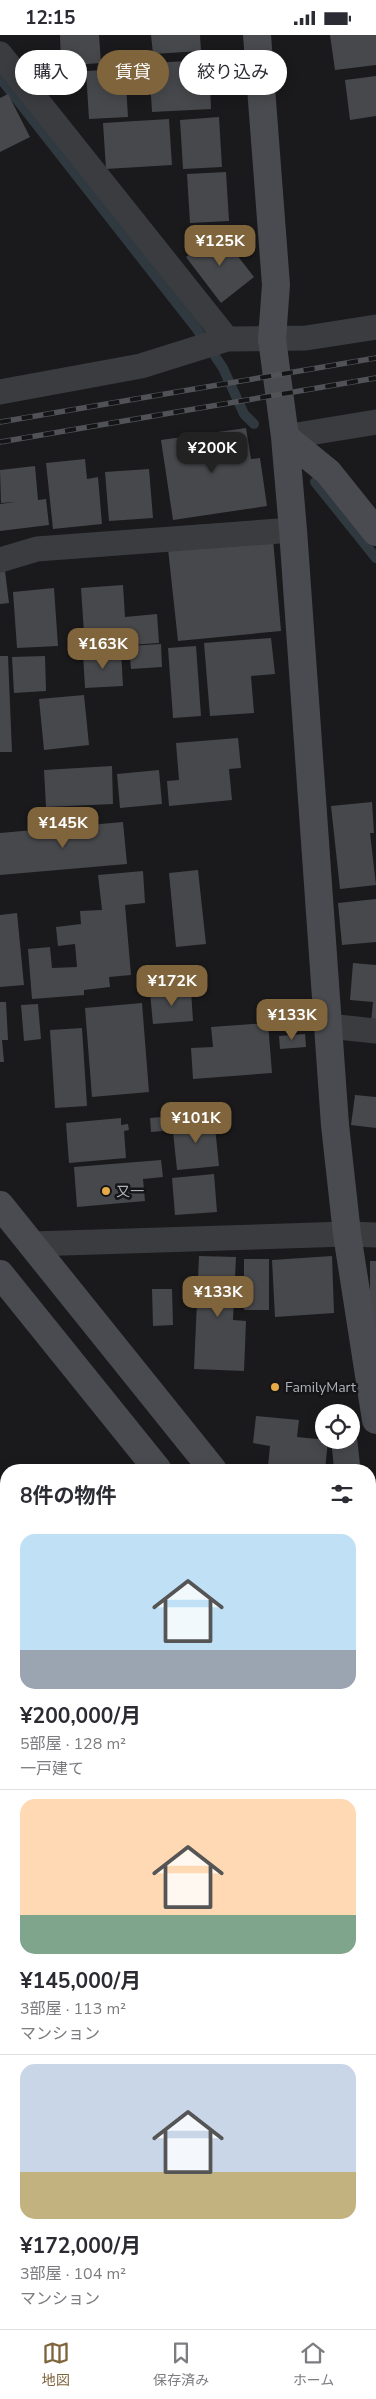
<!DOCTYPE html>
<html lang="ja">
<meta charset="utf-8">
<style>
body{margin:0;font-family:"Nunito Sans","Noto Sans JP",sans-serif;background:#f2f2f3;color:#2b2b33;height:100vh;display:flex;flex-direction:column;font-size:19px;white-space:nowrap}
*{box-sizing:border-box;margin:0}
p{font-size:16px;color:#7c7c81}
.icon{flex:none;width:28px;height:28px;fill:none;stroke:currentColor;stroke-width:2;stroke-linecap:round;stroke-linejoin:round}
.map{position:relative;flex:1;overflow:hidden}
.drawer{position:absolute;left:0px;top:1429px;width:376px;height:866px;display:flex;flex-direction:column;background:#fff;border-radius:20px 20px 0 0;box-shadow:0 2px 12px #0003}
.drawer>*{flex:none}
.banner{position:absolute;left:15px;top:15px;width:346px;height:45px;display:flex;gap:10px}
.fabs{position:absolute;left:315px;top:1369px;display:grid;gap:10px}
.fabs a{display:grid;place-items:center;width:45px;height:45px;border-radius:50%;background:#fff;box-shadow:0 2px 12px #0003;font-size:25px}
.price{position:absolute;translate:-50% -42px;padding:0 11px;border-radius:10px;background:#7f643c;color:#fff;font-size:16px;line-height:32px;filter:drop-shadow(0 1px 2px #0008)}
.price::after{content:'';position:absolute;left:50%;top:30px;width:15px;height:11px;margin-left:-8px;background:inherit;clip-path:polygon(0 0,100% 0,50% 100%)}
.price.selected{background:#222;color:#fff}
ul{padding:0;list-style:none}
li{display:grid;align-content:center;gap:10px;height:265px;padding:0 20px}
li+li{border-top:1px solid #e1e1e2}
li span{display:grid;place-items:center;height:155px;border-radius:15px;color:#555}
li>.icon{margin-inline-start:auto}
span .icon{width:90px;height:90px;fill:#fffc;stroke-width:1}
li b{font-size:21px}
h2{display:flex;justify-content:space-between;align-items:center;height:60px;padding:0 20px;font-size:21px}
.chip{padding:0 18px;border-radius:22px;background:#fff;box-shadow:0 2px 12px #0003;font-size:18px;line-height:45px}
.chip.selected{background:#7f643c;color:#fff}
.status{display:flex;justify-content:space-between;align-items:center;height:35px;padding:0 25px;background:#fff;direction:ltr}
.status svg{height:14px;fill:currentColor}
.tabs{display:flex;justify-content:space-around;align-items:center;height:70px;border-top:1px solid #e1e1e2;background:#fff;font-size:14px;color:#7c7c81}
.tabs a{display:grid;justify-items:center;gap:2px}
.tabs .selected{color:#7f643c}
.map>svg:first-child{display:block}
.lines{fill:none;stroke-linecap:round;stroke-linejoin:round}
.stream{stroke:#30393f;stroke-width:10}
.building{fill:#47484c}
.street{stroke:#3b3c40;stroke-width:25}
.secondary{stroke:#494b50;stroke-width:28}
.rail-casing{stroke:#505257;stroke-width:5.5}
.rail{stroke:#151517;stroke-width:4;stroke-dasharray:11;stroke-linecap:butt}
.poi-dot{fill:#e6aa47;stroke:#151517;stroke-width:2}
.labels{text-anchor:middle;dominant-baseline:central;stroke-width:5;stroke-linejoin:round;paint-order:stroke}
.poi-label{font-size:14px;fill:#adb2ba;stroke:#151517;text-anchor:start}
</style>
<div class="status"><b>12:15</b><svg viewBox="0 0 49 12"><path d="M0 12V9h3v3zM5 12V6h3v6zM10 12V3h3v9zM15 12V0h3v12zM26 1h20v11H26zM47 4h2v5h-2z"/></svg></div>
<div class="map">
<svg width="376" height="2294" viewBox="0 0 376 2294">
<rect width="100%" height="100%" fill="#1a1a1c"/>
<g class="lines">
<path class="stream" d="M0 43 196 293 223 333 244 379 254 389
M315 447 376 523"/>
</g>
<path class="building" d="M60 0H99L101 28 61 31Z
M151 0H200L201 16 153 19Z
M330 0H376V30L335 35Z
M209 25 211 74 152 77 149 28Z
M125 34 128 82 89 84 86 36Z
M376 41V81L350 85 345 45Z
M8 59 30 102 0 117V63Z
M219 82 222 132 183 134 180 85Z
M169 84 172 130 106 134 103 88Z
M226 137 229 186 190 188 187 139Z
M219 197 254 242 221 268 186 222Z
M246 393 251 424 260 423 267 471 173 485 161 405Z
M85 424 87 444 98 442 102 489 53 494 46 428Z
M35 431 38 465 46 464 49 490 0 496V469L15 467 1 468 0 435Z
M149 434 153 483 109 486 105 437Z
M273 504 281 596 178 606 168 514Z
M5 536 9 568 0 569V537Z
M123 550 125 582 157 579 159 608 85 613 81 553Z
M54 553 58 611 17 613 13 557Z
M271 603 275 639 251 641 254 678 210 681 204 608Z
M161 609 162 632 131 634 129 611Z
M196 611 201 681 173 683 168 613Z
M121 616 123 651 85 653 83 618Z
M0 621H8L12 717H0Z
M45 621 46 656 14 658 12 622Z
M84 660 89 710 44 715 39 664Z
M238 703 241 733 229 734 232 765 169 771 167 746 179 745 176 708Z
M112 731 113 769 46 772 44 735Z
M159 735 162 769 120 773 117 739Z
M372 767 374 798H370L376 850 340 854 331 771Z
M123 787 127 829 0 840V798Z
M198 835 206 909 176 912 169 838Z
M143 836 145 868 125 870 131 940 109 942 110 952 84 955V960L32 964 28 914 50 912 52 933 77 932 75 909 58 911 56 892 81 889 80 876 102 875 98 840Z
M376 864V907L342 910 338 868Z
M17 878 24 950 0 952V880Z
M353 928 376 930V988H371L373 967 350 965Z
M191 955 193 986 153 989 150 958Z
M0 967H6L8 1005H2L4 1027H0Z
M142 968 149 1057 92 1062 85 973Z
M38 969 41 1004 24 1006 21 970Z
M268 988 272 1038 193 1044 191 1013 213 1012 211 992Z
M82 993 87 1071 55 1073 50 995Z
M305 999 306 1012 280 1014 279 1001Z
M355 1060 376 1062V1093L351 1090Z
M162 1082 163 1096 151 1097 150 1083Z
M214 1082 219 1131 177 1135 172 1087Z
M121 1083V1090L128 1089 129 1095 124 1096 126 1123 69 1128 66 1088Z
M161 1125 163 1142 143 1144 145 1166 77 1172 74 1132Z
M214 1139 217 1177 175 1180 172 1143Z
M199 1221 236 1222 233 1285 246 1286 244 1336 194 1334Z
M332 1221 334 1278 275 1282 272 1225Z
M244 1224H269V1275H244Z
M370 1226H376V1299H370Z
M152 1254H172L173 1290 153 1291Z
M256 1381 299 1385 297 1402 328 1405 325 1435 268 1431 270 1411 253 1408Z
M351 1393H356L360 1430 334 1433 331 1405H351Z
M370 1462 376 1500V1507L370 1508Z
M0 1480H6V1519H0Z
M370 1768H376V1801H370Z
M376 1807V1831H370V1808Z
M376 1902V1995L370 1996V1903Z
M0 1923 6 1924V1952L0 1951Z
M0 1968 6 1969V2054L0 2053Z
M376 2017V2051L370 2052V2018Z
M370 2136H376V2167H370Z
M0 2152H6V2195H0Z
M370 2178H373L376 2204V2229L370 2230Z
M370 2273H376V2294H350L349 2289H370Z
M50 2289H98V2294H50Z
M202 2289H251L252 2294H203Z
M311 2289H326L327 2294H311Z"/>
<g class="lines">
<path class="street" d="M0 19 227 304 306 303 376 292
M0 357 141 331 227 304
M285 402 376 387
M0 525 37 514 293 495
M328 991 376 996
M32 1209 347 1199 376 1200
M370 1558 376 1554
M370 2012 376 2011
M0 2063 6 2064
M337 2289 339 2294"/>
<path class="secondary" d="M257 0 276 250 272 304 285 402 293 495 335 1090 347 1199 376 1385
M285 402 328 437 376 497
M0 1170 213 1435
M0 1239 158 1435
M370 1627 376 1634
M370 1693 376 1700"/>
<g class="rail-casing">
<path id="rail" d="M0 387 376 323
M0 407 376 343"/>
</g>
<use href="#rail" class="rail"/>
</g>
<g class="poi-dot">
<circle cx="106" cy="1156" r="5"/>
<circle cx="275" cy="1352" r="5"/>
</g>
<g class="labels">
<g class="poi-label">
<text x="116" y="1156">又一</text>
<text x="285" y="1352">FamilyMart</text>
</g>
</g>
</svg>
<div class="fabs">
<a><svg class="icon" aria-label="locate" viewBox="0 0 24 24"><circle cx="12" cy="12" r="6"/><path d="M12 2v4M12 18v4M2 12h4M18 12h4"/></svg></a>
</div>
<b class="price" style="left:220px;top:232px">¥125K</b>
<b class="price selected" style="left:212px;top:439px">¥200K</b>
<b class="price" style="left:103px;top:635px">¥163K</b>
<b class="price" style="left:63px;top:814px">¥145K</b>
<b class="price" style="left:172px;top:972px">¥172K</b>
<b class="price" style="left:292px;top:1006px">¥133K</b>
<b class="price" style="left:196px;top:1109px">¥101K</b>
<b class="price" style="left:218px;top:1283px">¥133K</b>
<div class="banner">
<a class="chip">購入</a>
<a class="chip selected">賃貸</a>
<a class="chip">絞り込み</a>
</div>
<section class="drawer">
<h2>8件の物件<svg class="icon" aria-label="filters" viewBox="0 0 24 24"><path d="M4 7h16M4 17h16"/><circle cx="9" cy="7" r="2"/><circle cx="15" cy="17" r="2"/></svg></h2>
<ul>
<li><span style="background:linear-gradient(#bfe0f5 75%,#9aa5b1 0)"><svg class="icon" aria-label="home" viewBox="0 0 24 24"><path d="M3 11l9-7 9 7M6 9v11h12V9"/></svg></span><div><b>¥200,000/月</b><p>5部屋 · 128 m²</p><p>一戸建て</p></div></li>
<li><span style="background:linear-gradient(#ffd9b3 75%,#7fa58c 0)"><svg class="icon" aria-label="home" viewBox="0 0 24 24"><path d="M3 11l9-7 9 7M6 9v11h12V9"/></svg></span><div><b>¥145,000/月</b><p>3部屋 · 113 m²</p><p>マンション</p></div></li>
<li><span style="background:linear-gradient(#c9d6e8 70%,#c2b280 0)"><svg class="icon" aria-label="home" viewBox="0 0 24 24"><path d="M3 11l9-7 9 7M6 9v11h12V9"/></svg></span><div><b>¥172,000/月</b><p>3部屋 · 104 m²</p><p>マンション</p></div></li>
</ul>
</section>
</div>
<nav class="tabs">
<a class="selected"><svg class="icon" aria-label="map" viewBox="0 0 24 24"><path d="M3 6l6-2 6 2 6-2v14l-6 2-6-2-6 2zM9 4v14M15 6v14"/></svg>地図</a>
<a><svg class="icon" aria-label="saved" viewBox="0 0 24 24"><path d="M7 4h10v16l-5-4-5 4z"/></svg>保存済み</a>
<a><svg class="icon" aria-label="home" viewBox="0 0 24 24"><path d="M3 11l9-7 9 7M6 9v11h12V9"/></svg>ホーム</a>
</nav>
